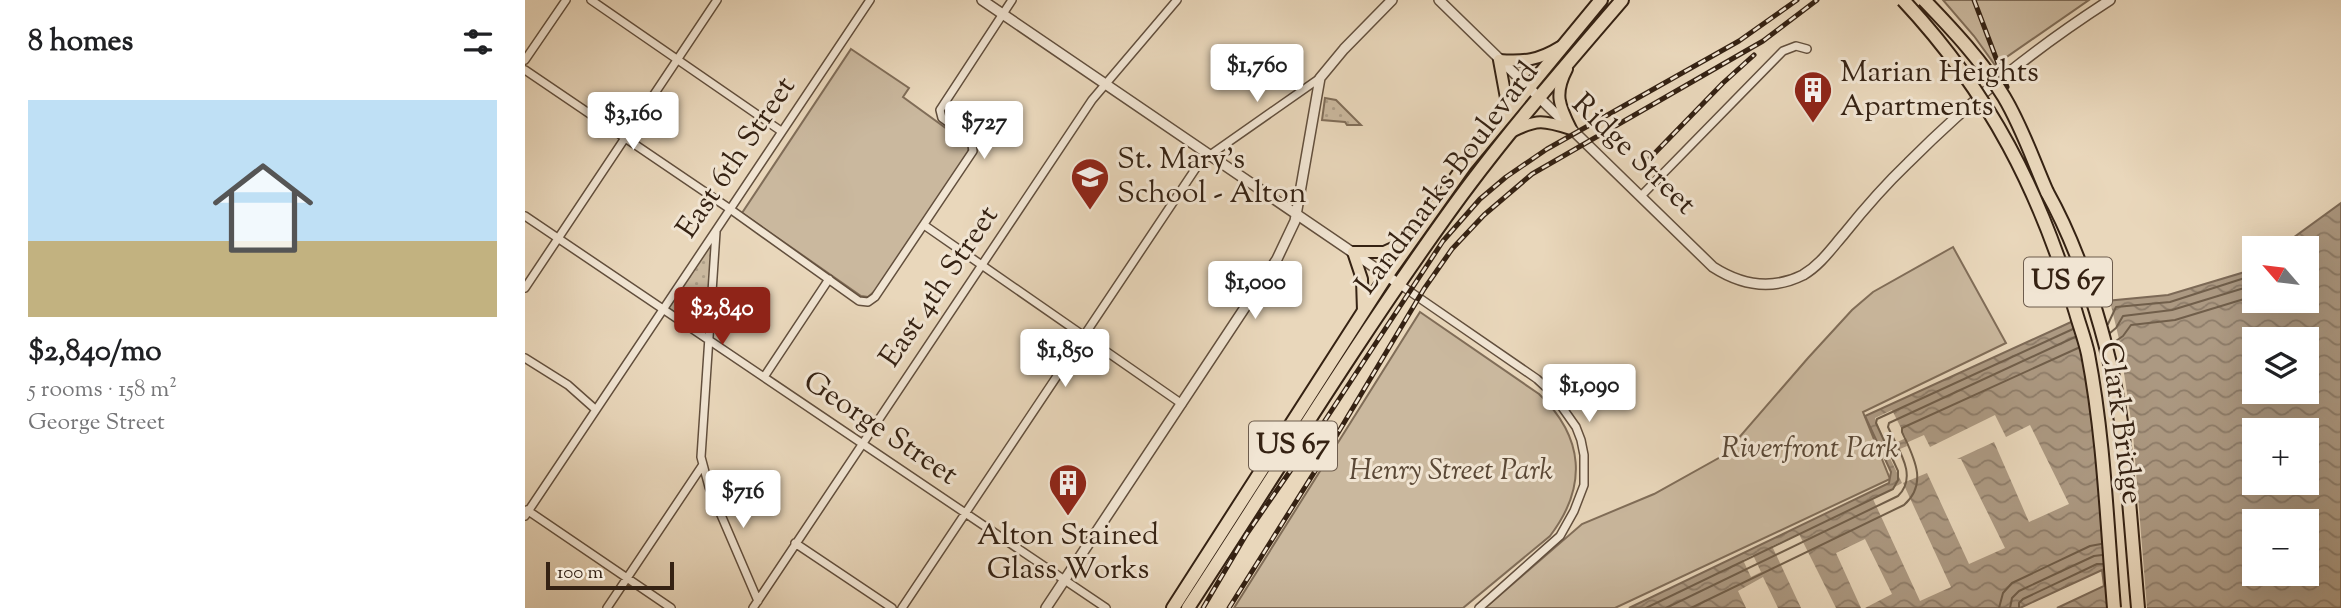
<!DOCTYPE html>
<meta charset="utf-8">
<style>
body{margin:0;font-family:"Sorts Mill Goudy",serif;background:#f6f6f6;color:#202124;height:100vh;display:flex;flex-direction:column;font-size:26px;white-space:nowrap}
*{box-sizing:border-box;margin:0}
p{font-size:23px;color:#757577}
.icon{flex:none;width:38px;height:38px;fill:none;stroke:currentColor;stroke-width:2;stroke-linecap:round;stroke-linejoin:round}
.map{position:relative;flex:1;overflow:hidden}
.details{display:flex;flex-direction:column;background:#fff;width:525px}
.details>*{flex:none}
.needle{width:46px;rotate:298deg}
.controls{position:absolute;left:1717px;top:236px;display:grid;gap:14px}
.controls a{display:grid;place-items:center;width:77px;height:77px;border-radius:0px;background:#fff;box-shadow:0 7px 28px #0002;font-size:35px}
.scale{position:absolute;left:21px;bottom:18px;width:128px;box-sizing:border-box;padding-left:7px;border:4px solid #352213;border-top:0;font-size:19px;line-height:24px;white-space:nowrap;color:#352213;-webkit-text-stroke:5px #f1e5d3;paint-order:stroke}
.price{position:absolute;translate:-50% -60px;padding:0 16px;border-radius:7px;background:#fff;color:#222;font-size:23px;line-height:46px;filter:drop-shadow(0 2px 4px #0008)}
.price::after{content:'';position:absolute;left:50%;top:42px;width:21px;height:16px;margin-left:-10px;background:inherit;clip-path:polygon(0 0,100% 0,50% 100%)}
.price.active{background:#8f2418;color:#fff}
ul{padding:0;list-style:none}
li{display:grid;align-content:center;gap:14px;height:371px;padding:0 28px}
li span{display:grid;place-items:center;height:217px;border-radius:0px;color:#555}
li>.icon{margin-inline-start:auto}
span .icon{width:126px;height:126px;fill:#fffc;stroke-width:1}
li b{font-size:30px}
h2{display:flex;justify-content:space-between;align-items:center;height:84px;padding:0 28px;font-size:30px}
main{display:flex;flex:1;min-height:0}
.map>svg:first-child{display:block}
.grass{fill:url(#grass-dots);stroke:#806d58;stroke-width:2}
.green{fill:#cab89e;stroke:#806d58;stroke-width:2}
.water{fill:url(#water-waves);stroke:#7c6956;stroke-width:2;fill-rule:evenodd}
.pier{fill:#e9d7bb}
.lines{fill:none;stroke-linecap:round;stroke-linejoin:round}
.shore{stroke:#705e4a;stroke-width:2}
.minor-casing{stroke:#624f3d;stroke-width:10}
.tertiary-casing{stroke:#624f3d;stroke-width:12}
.primary-casing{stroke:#352213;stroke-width:14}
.trunk-casing{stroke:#352213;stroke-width:16}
.minor{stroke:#f1e5d3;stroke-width:7}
.tertiary{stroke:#f1e5d3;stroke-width:9}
.primary{stroke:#e9d7bb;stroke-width:10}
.trunk{stroke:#e9d7bb;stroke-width:12}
.rail-casing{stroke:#352213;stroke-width:5}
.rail{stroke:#f1e5d3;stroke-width:2.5;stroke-dasharray:8;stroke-linecap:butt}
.trunk-bridge-casing{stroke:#352213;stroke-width:16;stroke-linecap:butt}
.trunk-bridge{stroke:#e9d7bb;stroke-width:12}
.labels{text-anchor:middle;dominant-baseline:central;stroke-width:6;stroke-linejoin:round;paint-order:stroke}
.shield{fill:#f1e5d3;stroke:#6d5c4d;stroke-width:2}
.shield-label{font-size:28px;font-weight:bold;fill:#352213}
.poi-label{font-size:30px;fill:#352213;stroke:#f1e5d3;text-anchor:start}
.street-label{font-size:30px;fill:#352213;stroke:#f1e5d3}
.park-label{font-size:30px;font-style:italic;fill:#5a4836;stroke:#f1e5d3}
</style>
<main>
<section class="details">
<h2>8 homes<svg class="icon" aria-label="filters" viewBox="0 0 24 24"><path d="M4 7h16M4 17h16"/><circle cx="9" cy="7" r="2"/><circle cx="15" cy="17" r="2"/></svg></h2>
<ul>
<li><span style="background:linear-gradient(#bfe0f5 65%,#c2b280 0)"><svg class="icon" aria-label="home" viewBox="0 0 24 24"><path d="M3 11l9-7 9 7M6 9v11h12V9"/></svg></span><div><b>$2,840/mo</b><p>5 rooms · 158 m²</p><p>George Street</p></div></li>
</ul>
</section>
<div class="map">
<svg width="1816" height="608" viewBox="0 0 1816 608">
<defs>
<pattern id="grass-dots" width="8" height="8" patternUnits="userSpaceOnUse" patternTransform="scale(1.75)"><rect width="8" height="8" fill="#cab89e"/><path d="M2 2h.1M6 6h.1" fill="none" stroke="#ae9e87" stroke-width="1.8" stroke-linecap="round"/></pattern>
<pattern id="water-waves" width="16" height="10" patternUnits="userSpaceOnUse" patternTransform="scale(1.75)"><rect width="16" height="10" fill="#ac9982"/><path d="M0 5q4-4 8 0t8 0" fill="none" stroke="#8d7c69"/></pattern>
</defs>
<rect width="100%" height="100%" fill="#e9d7bb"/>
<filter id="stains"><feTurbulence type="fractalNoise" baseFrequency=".00286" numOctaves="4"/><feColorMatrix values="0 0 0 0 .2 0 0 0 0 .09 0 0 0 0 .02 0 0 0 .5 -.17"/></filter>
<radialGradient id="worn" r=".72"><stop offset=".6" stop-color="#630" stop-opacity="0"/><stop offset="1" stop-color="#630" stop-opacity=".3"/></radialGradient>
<path class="grass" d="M800 98 811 100 836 125H822L820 122 797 120Z
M189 235 180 333 142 307Z"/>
<path class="green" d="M1418 0H1564L1470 65 1449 36Z
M326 49 384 88 378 97 444 145 443 153 351 290 343 297 336 296 217 213Z
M1428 247 1481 343 1338 412 1365 479 1090 608H960L1057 524 1129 494 1199 455 1283 358 1327 310 1348 292Z
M895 312 1014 394C1059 437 1063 486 1025 536L938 608H709Z"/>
<path class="water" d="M1816 203V608H1532L1579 586 1577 570 1495 608H1104L1364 483 1366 472 1340 416 1546 322 1579 319 1581 301 1643 295 1723 271 1729 266V301H1782V248H1754ZM1729 340H1782V392H1729ZM1729 430H1782V483H1729ZM1729 522H1782V574H1729Z"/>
<path class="pier" d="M1584 297 1594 339 1608 434 1622 608H1588L1574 437 1555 318 1576 316 1578 300Z
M1367 410 1381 438 1362 447 1350 418Z
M1470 415 1481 437 1505 425 1544 504 1504 522 1469 442 1432 459H1436L1480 548 1444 564 1402 473 1378 483 1426 587 1395 601 1348 499 1377 483 1363 454 1382 446 1381 443 1399 435 1405 447Z
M1274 534 1311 608H1276L1247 546Z
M1340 539 1367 594 1340 608H1336L1311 553Z
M1228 555 1236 572 1226 577 1218 560Z
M1238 577 1253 608H1221L1213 591Z"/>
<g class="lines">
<path class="shore" d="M1583 324 1591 307 1645 302 1729 275
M1585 333 1591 328 1598 316 1647 310 1729 285
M1588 343 1598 336 1606 325 1650 320 1729 296
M1121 608 1368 489 1373 480V471L1351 423 1352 419 1548 329
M1141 608 1373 496C1394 476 1372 448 1363 427L1364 423 1550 337
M1166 608 1379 505C1404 483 1388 456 1377 432V428L1553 348
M1474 608 1478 593 1487 583 1565 546 1576 544
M1485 608 1487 598 1494 591 1569 556 1577 555
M1494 608V603L1498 599 1572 564H1578"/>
<g class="minor-casing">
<path id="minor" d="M66 0 256 131
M0 60 41 0
M0 70 205 209 334 301 343 302 350 297 448 151 446 139 417 118 415 110 487 0
M1116 196 1258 51 1271 46 1282 49
M0 216 581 608
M399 225 657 404
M191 232 176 457 184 487 233 601
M874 284 1012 379 1027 393 1051 427 1056 440 1059 455V485L1049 511 1035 536 954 608
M0 288 192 0
M0 358 43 385 70 409
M239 377 304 279
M2 510 146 608
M0 516 345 0
M270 543 367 608
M82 608 177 466
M228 608 567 100 652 0
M377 608 675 162 795 78"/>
</g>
<g class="tertiary-casing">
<path id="tertiary" d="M457 0 874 284
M914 0 1188 267C1216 285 1246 291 1278 275 1295 265 1306 249 1319 234 1339 209 1360 185 1383 163 1447 99 1509 49 1585 0
M521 608 752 259 770 221 795 78 819 49 867 0"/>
</g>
<g class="primary-casing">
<path id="primary" d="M1042 69C1029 94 1034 105 1046 129
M975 122 981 98 974 60C999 62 1014 60 1035 47
M986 132C1012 119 1018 120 1046 129
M838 311 837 279 828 252H859L887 239"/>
</g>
<g class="trunk-casing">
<path id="trunk" d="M1522 192C1560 260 1589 360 1598 437 1604 494 1608 551 1613 608
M648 608 862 275 940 165 1076 0
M663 608C748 478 829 345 920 218 974 142 1036 71 1097 0"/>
</g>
<use href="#minor" class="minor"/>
<use href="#tertiary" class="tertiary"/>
<use href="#primary" class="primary"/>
<use href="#trunk" class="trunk"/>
<g class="rail-casing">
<path id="rail" d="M1449 0 1482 87
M1125 158 1198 83 1229 55
M678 608 721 535 797 425 918 241 955 199 981 177 1022 149 1214 41 1272 0
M704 608 792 468 899 289 927 249 959 215 1007 174 1238 41 1292 0"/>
</g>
<use href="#rail" class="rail"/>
<g class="trunk-bridge-casing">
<path id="trunk-bridge" d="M1378 0C1465 93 1515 191 1551 313 1555 327 1560 340 1563 354 1579 437 1582 524 1589 608
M1399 0C1427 29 1458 62 1479 97 1497 127 1508 160 1522 192"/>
</g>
<use href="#trunk-bridge" class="trunk-bridge"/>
</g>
<defs>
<g id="building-pin" transform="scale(2.0125)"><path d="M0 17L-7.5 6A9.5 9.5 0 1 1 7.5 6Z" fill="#8f2418" stroke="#f1e5d3"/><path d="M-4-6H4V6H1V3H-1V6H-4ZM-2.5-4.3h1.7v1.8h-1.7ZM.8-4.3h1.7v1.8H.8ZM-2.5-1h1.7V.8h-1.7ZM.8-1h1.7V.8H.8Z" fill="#fff"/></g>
<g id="school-pin" transform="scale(2.0125)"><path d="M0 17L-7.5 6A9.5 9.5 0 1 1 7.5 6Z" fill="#8f2418" stroke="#f1e5d3"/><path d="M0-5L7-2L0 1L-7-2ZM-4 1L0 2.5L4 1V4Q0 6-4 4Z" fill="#fff"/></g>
</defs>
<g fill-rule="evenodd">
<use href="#building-pin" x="1288" y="90"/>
<use href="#school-pin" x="565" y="177"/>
<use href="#building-pin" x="543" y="483"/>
</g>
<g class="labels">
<g class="shield">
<rect x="1499" y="257.5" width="88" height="49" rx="5"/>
<rect x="724" y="421.5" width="88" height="49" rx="5"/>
</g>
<g class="shield-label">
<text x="1543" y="282">US 67</text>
<text x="768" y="446">US 67</text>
</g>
<g class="poi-label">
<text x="1315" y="73">Marian Heights<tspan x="1315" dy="34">Apartments</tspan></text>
<text x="592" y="160">St. Mary's<tspan x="592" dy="34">School - Alton</tspan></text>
<text x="543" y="536" text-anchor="middle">Alton Stained<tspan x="543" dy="34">Glass Works</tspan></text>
</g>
<g class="street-label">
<text transform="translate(1108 155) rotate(44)">Ridge Street</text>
<text transform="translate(212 158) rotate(-56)">East 6th Street</text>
<text transform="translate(923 179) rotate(-53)">Landmarks Boulevard</text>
<text transform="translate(415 287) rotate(-56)">East 4th Street</text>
<text transform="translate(1595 423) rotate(82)">Clark Bridge</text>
<text transform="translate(355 429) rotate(34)">George Street</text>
</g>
<g class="park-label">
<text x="1285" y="449">Riverfront Park</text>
<text x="926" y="471">Henry Street Park</text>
</g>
</g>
<rect width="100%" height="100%" filter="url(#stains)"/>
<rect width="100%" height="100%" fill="url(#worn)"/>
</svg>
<div class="controls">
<a><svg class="needle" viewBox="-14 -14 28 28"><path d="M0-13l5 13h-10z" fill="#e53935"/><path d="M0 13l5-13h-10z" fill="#757577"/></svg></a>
<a><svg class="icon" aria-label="layers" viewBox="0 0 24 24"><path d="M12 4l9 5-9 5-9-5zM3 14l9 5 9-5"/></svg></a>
<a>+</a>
<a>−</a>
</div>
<div class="scale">100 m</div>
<b class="price" style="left:732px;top:104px">$1,760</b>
<b class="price" style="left:108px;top:152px">$3,160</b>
<b class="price" style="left:459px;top:161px">$727</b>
<b class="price" style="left:730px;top:321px">$1,000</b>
<b class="price active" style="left:197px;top:347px">$2,840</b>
<b class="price" style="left:540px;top:389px">$1,850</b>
<b class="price" style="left:1064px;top:424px">$1,090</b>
<b class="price" style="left:218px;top:530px">$716</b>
</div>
</main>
